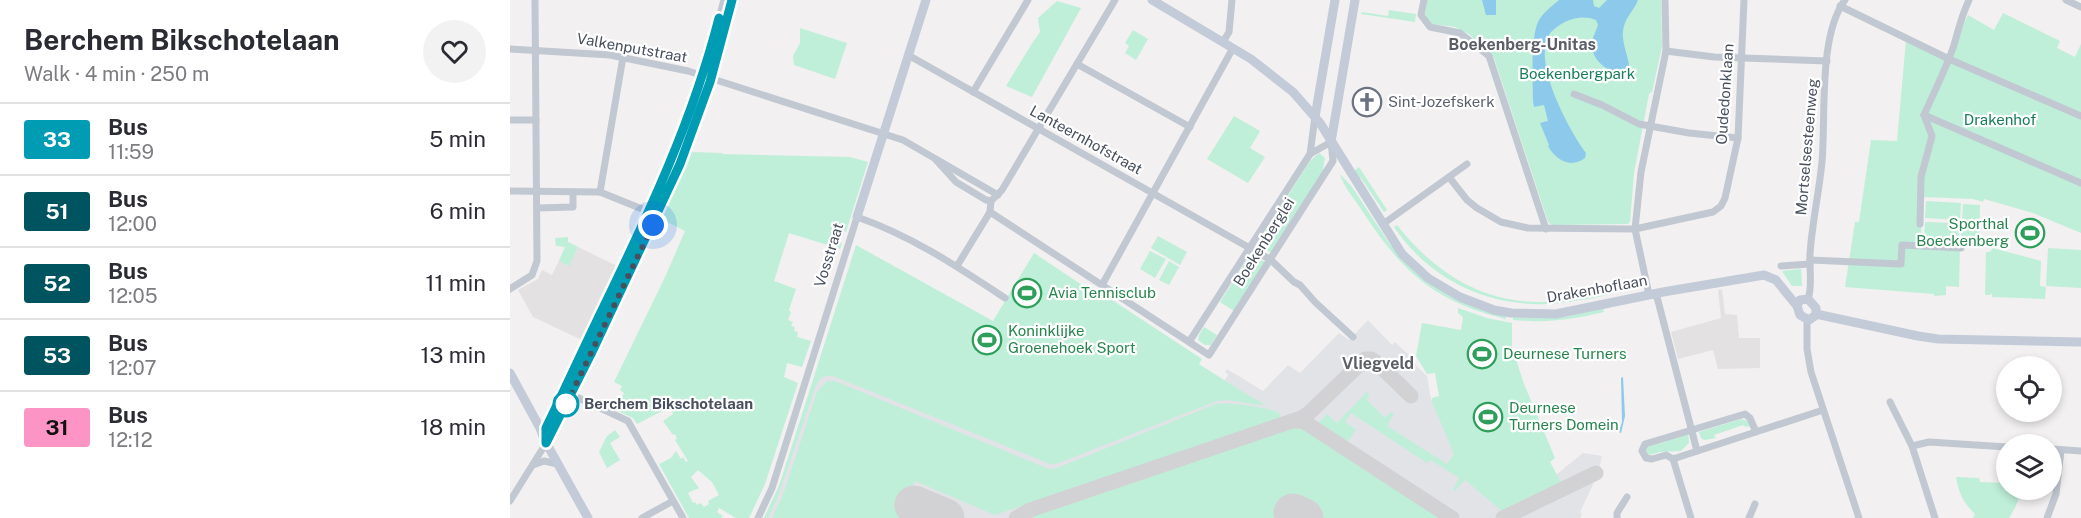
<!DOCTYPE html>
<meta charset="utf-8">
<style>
:root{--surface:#fff;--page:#f2f2f3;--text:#2b2b33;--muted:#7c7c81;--line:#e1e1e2}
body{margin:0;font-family:"Public Sans",sans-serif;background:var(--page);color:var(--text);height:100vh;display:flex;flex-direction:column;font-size:22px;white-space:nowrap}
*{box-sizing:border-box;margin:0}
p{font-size:20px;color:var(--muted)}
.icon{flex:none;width:33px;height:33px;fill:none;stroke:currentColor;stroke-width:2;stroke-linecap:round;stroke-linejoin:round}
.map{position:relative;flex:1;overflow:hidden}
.drawer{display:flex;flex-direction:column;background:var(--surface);width:510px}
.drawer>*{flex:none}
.badge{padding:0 12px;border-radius:4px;font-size:21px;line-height:39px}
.tools{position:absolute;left:1486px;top:356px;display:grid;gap:12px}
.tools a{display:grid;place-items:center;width:66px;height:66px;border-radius:50%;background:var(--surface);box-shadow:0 3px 9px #0003;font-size:30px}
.you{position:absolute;width:30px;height:30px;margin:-15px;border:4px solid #fff;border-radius:50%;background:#1a73e8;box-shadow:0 0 0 9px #1a73e833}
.map>.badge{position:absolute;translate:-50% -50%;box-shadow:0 0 0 3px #fff}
.round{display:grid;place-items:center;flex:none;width:63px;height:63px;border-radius:32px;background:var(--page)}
.summary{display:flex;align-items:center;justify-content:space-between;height:102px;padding:0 24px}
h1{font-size:28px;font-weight:700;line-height:45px}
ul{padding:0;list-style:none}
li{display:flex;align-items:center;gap:18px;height:72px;padding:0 24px;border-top:2px solid var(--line)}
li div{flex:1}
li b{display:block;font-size:22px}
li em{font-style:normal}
li .badge{min-width:66px;font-weight:700;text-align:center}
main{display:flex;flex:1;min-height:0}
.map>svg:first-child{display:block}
.education{fill:#e3e1e2}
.airport{fill:#e2e3e7}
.green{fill:#bfefd9;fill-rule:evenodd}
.water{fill:#8dc9eb}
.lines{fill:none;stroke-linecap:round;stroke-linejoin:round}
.taxiway{stroke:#d2d2d5;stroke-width:15}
.runway{stroke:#d2d2d5;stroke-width:39}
.street{stroke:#c1c8d1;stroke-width:7}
.secondary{stroke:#c3cad8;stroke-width:9}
.line-casing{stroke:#fff;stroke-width:14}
.line{stroke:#009cb4;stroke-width:9}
.walk{stroke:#48505d;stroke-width:6;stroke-dasharray:0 10.8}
.stop-dot{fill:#fff;stroke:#009cb4;stroke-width:3}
.labels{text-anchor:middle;stroke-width:4.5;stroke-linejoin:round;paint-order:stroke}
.street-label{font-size:15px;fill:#48505d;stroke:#fff}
.park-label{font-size:15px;fill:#197e5a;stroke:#fff}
.worship-label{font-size:15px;fill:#5b616d;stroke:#fff;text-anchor:start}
.leisure-label{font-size:15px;fill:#27864d;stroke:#fff;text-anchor:start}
.stop-label{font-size:15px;font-weight:bold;fill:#48505d;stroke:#fff;text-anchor:start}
.neighbourhood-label{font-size:16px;font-weight:bold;fill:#5c5f65;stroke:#fff}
</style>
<main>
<section class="drawer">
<div class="summary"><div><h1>Berchem Bikschotelaan</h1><p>Walk · 4 min · 250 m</p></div><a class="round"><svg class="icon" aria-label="heart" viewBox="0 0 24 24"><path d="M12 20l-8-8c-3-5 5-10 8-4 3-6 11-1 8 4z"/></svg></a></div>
<ul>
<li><span class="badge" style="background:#009cb4;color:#fff">33</span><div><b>Bus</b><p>11:59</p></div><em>5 min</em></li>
<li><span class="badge" style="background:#005460;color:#fff">51</span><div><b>Bus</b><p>12:00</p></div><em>6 min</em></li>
<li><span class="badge" style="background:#005460;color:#fff">52</span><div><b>Bus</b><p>12:05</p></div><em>11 min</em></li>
<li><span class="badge" style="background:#005460;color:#fff">53</span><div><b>Bus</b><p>12:07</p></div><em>13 min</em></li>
<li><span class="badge" style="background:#fc95c5;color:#111">31</span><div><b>Bus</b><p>12:12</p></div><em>18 min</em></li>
</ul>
</section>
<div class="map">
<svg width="1571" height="518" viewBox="0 0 1571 518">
<rect width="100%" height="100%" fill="#f2f0f0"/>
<g class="education">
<polygon points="58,242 107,266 72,340 23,317 8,290 28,279 32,270 42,275"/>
<polygon points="1212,289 1215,314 1227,315 1229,338 1250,338 1250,368 1208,369 1203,350 1168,359 1161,332 1211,318 1208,290"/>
</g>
<polygon class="airport" points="858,320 882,345 885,342 902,358 900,360 917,376 921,399 936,431 1047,474 1073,453 1092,456 1088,474 1070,512 1072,514 1070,518 254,518 269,486 310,369 599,443 727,390 714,381 718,375 715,372 717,369 753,391 778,365 790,373 829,333 839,340"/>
<g class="green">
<polygon points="917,0 1151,0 1152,47 1142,92 1139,94 1124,173 1120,222 1118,224 1042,225 1038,222 984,58 959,34 945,27 922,24 916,18 915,14"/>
<polygon points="547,1 571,8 522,97 496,86 521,45 530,32 528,18"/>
<polygon points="879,10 906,14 905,22 851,14 852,12 878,16"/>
<polygon points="1493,13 1550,41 1547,48 1565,57 1571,44 1571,233 1523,213 1474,199 1473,202 1463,199 1412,197 1411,244 1450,248 1449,287 1436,286 1436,295 1424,296 1424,294 1335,287 1345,222 1349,222 1361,140 1387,141 1396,40 1437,59 1458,15 1484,30"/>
<polygon points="290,28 337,43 325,79 284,65 283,56 290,43"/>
<polygon points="623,30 638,39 626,60 615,53 619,46 615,43"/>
<polygon points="724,116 750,131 740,148 755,157 738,183 697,159"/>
<path d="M181,152L212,153V154L340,157L358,162L336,232L326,229V231L328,232L327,241L332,243L330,249L279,233L264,281L286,289L279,310L281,312L278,320L283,322L281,326L285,327L284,331L288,332L287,337L301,341L292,367L277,363L274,377L288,383L255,484L239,518H226L209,508L207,512L213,516L211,518H179L149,464L161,458L166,451L171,459L173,457L176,462L178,461L165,440L167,439L165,434L163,435L153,421L163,414L160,407L127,424L123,418L106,410L114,393L110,390L112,386L104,382L156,275L175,231L151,219ZM188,470L202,482L209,495L198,501L199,504L194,507L191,503L187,505L185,502L183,503L178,493L189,488L181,477Z"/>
<polygon points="809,153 815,158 813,169 814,170 761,253 747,244 800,161"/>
<polygon points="849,167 877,210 874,212 851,178 849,179 845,170"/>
<path d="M830,174L842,187L879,243L904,271L996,316V319C925,302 892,272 853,212C846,201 833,186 830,174Z"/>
<polygon points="1416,201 1451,203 1450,220 1415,218"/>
<polygon points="1453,204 1470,205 1469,240 1451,239"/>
<polygon points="1415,222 1450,223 1449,240 1414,239"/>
<path d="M887,225C927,276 980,308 1047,301C1068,299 1091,288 1110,289C1098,296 1084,298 1070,300C998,315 926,289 884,227Z"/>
<polygon points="648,236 677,252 670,265 641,248"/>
<polygon points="58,237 58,242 68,247 59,266 49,261 55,247 46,246 45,238"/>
<path d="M346,245L483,321L524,253L587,295L590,292L692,359L689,364L728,389L757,406L717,400L707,401L546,464H540L323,376C314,375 309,378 306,386L267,499L258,518H254L269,486Z"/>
<polygon points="1483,248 1531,261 1530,286 1536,287 1535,299 1482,297 1482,293 1480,295 1475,295 1476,252 1480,252"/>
<polygon points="1538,248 1571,250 1571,288 1536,286"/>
<polygon points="640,251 656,259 645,278 630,269"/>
<polygon points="741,253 755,262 724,311 710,302"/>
<polygon points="659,261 669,267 659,285 649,280"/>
<polygon points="1291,269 1292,286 1282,286 1272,271"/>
<polygon points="948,308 977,318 1002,323 1002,347 1014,384 1045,458 1040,462 1052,484 993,512 955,480 945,491 943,490 949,478 921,460 917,463 841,413 835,422 846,429 837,443 807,424 817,414 827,423 857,392 860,395 856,399 875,418 881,412 884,413 877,426 937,464 944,454 922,402 922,398 929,396 925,373 917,374 906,356 912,323 951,330 953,317 948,313"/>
<path d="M1093,308L1094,312C1060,320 1037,323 1003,320V317L1032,318L1056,317Z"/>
<polygon points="694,327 707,335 701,345 695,345 688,340 689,335"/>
<path d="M317,381H325L539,469L547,468L706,404C722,402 753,407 768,412L771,417L767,420L485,515L405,481L389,518H262L273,495L307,392Z"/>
<polygon points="1231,419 1238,421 1241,426 1236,427 1233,425 1204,435 1206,438 1194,440 1191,438 1189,432"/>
<polygon points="780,428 788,428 798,432 934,518 519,518 523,515"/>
<polygon points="105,430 110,437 100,443 110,460 97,468 89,452 97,436"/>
<polygon points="1178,434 1179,443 1171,451 1150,452 1139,455 1135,452 1137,447"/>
<path d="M1446,477L1469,478L1470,482L1493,483L1494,480H1497V489H1519L1511,492L1505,508L1499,518H1463L1465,514C1453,502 1449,494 1446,477Z"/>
</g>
<g class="water">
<polygon points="972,0 986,0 986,15 976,15"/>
<path d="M1049,0H1083L1084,6L1089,8L1097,0H1128C1125,9 1116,17 1114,26C1109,43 1122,59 1119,75L1117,77C1101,72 1082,64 1082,44C1082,38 1086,31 1088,25L1086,20C1076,16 1065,17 1055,22C1049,25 1040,31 1038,37C1024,65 1059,130 1076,153L1075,158C1060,169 1046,160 1038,146L1039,145L1030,123L1038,121L1034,105L1024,107L1023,101C1023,81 1020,36 1029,20C1034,12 1042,6 1049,0Z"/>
<polygon points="1113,377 1115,416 1111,433 1109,432 1112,422 1111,378"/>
</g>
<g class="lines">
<g class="taxiway">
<polyline points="783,421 791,421 796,423 942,518"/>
<polyline points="506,518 520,510 791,418 799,413 855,359 861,359 866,362 901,396"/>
<polyline points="993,518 1086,473"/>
</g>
<g class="runway">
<polyline points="404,505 435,518"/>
<polyline points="783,513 794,518"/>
</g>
<g class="street">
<polyline points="914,0 911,15 920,27 950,33 979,56 1036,229"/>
<path d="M1459,0C1451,17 1449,28 1444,45C1436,69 1424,92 1414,115L1571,183"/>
<polyline points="1556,0 1571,7"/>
<polyline points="1330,6 1439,59 1571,116"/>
<polyline points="713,42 719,32 722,0"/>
<polyline points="0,49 100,55 178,71 393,140 488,195"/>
<polyline points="1156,51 1204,57 1317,61"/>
<polyline points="398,55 761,260 784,282 790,285 805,302 843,337"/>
<polyline points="567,64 680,127"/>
<polyline points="463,92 518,0"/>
<polyline points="1064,94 1092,105 1129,124 1179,133 1228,138"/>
<polyline points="0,120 26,120"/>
<polyline points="426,160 446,182 476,200 481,201"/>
<polyline points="939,177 957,200 967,208 991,222 1018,228 1125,229 1203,212 1211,206 1215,198 1228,138 1234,0"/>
<polyline points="0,191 90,192 142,213"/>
<polyline points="90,192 113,57"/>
<polyline points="27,208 63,207 63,192"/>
<polyline points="480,212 699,355 823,161 821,142 800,154"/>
<polyline points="873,224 957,164"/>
<polyline points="1410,224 1411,177 1422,136 1414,115"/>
<polyline points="1300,260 1391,264 1392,245 1451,248"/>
<polyline points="447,266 480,212 481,201 492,190 605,0"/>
<polyline points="1271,266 1300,264"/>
<polyline points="592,285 723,48"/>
<polyline points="0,289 22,275 27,261 25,0"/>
<polyline points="1138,290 1125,229 1131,172 1156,51 1155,0"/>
<polyline points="1142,294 1147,297 1187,451"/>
<path d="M1298,299C1303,285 1299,269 1300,254C1302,223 1309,193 1312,162C1316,117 1308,36 1335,0"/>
<polyline points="1297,320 1297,349 1301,372 1349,518"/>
<polyline points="679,342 800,154 805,117"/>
<polyline points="58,393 118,421 173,518"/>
<polyline points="1380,402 1402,446 1425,518"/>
<path d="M1246,432L1240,418L1235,414L1135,444L1132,451L1136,458L1142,459L1156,455L1163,459C1213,443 1263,426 1313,410"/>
<polyline points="36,440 38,425 137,216 168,144 193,75 214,0"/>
<polyline points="1402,446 1419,442 1497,447"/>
<polyline points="1542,449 1571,451"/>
<polyline points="1163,459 1181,518"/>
<polyline points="23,465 34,461 48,464"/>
<path d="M0,501L43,432L163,180C188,122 205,62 222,0"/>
<polyline points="132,518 163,501"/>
<path d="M248,518L262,488L347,217C400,235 448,267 495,298"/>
<polyline points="1107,518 1107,513 1117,497"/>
<polyline points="1239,518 1245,504"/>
<polyline points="1537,518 1546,494 1551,450"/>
</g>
<g class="secondary">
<polyline points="642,0 741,59 783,92 810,123 892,254 918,278 950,297 984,310 1001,313 1046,314 1153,292 1254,275 1266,280 1287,306 1290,315 1299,320 1306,315 1306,308 1298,299 1290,300 1287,306"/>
<polyline points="805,117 825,0"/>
<polyline points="821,142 845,0"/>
<polyline points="347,217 416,0"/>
<polyline points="1306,314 1408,336 1428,339 1571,342"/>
<polyline points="0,373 30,428 34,439 78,518"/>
</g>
</g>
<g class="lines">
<g class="line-casing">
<path id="line" d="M209,18C183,119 140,211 95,304C75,345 56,387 36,428V443L81,354L170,164L200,82L222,0"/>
</g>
<use href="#line" class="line"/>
<polyline class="walk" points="56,404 52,413 143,225"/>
</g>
<defs>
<g id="church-ring" transform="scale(1.5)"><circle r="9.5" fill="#fff" stroke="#6b7280" stroke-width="1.5"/><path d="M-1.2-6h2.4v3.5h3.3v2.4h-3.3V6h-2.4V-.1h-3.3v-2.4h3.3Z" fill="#6b7280"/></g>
<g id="stadium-ring" transform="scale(1.5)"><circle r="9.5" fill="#fff" stroke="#2e9e5b" stroke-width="1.5"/><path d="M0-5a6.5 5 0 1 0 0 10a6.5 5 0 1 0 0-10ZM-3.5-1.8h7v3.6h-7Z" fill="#2e9e5b"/></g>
</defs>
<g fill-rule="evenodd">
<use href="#church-ring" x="857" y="102"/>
<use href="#stadium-ring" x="1520" y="233"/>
<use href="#stadium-ring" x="517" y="293"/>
<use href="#stadium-ring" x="477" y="340"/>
<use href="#stadium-ring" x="972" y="354"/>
<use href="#stadium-ring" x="978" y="417"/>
</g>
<circle class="stop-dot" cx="56" cy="404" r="12"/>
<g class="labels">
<g class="street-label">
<text transform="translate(122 48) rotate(10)" y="5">Valkenputstraat</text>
<text transform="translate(1215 94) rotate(-86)" y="5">Oudedonklaan</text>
<text transform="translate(576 140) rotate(29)" y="5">Lanteernhofstraat</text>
<text transform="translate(1297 147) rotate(-85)" y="5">Mortselsesteenweg</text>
<text transform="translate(754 242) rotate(-58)" y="5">Boekenberglei</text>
<text transform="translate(319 255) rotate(-73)" y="5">Vosstraat</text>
<text transform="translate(1087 289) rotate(-10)" y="5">Drakenhoflaan</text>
</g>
<g class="park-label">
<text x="1067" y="79">Boekenbergpark</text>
<text x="1490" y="125">Drakenhof</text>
</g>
<g class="worship-label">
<text x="878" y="107">Sint-Jozefskerk</text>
</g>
<g class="leisure-label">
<text x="1499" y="229" text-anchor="end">Sporthal<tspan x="1499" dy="17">Boeckenberg</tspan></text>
<text x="538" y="298">Avia Tennisclub</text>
<text x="498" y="336">Koninklijke<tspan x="498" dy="17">Groenehoek Sport</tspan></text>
<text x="993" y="359">Deurnese Turners</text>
<text x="999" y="413">Deurnese<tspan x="999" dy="17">Turners Domein</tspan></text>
</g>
<g class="stop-label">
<text x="74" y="409">Berchem Bikschotelaan</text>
</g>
<g class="neighbourhood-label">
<text x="1012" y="50">Boekenberg-Unitas</text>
<text x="868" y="369">Vliegveld</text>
</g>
</g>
</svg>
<div class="tools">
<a><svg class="icon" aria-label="locate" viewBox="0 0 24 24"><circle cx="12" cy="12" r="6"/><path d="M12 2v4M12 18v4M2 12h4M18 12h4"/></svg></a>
<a><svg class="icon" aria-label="layers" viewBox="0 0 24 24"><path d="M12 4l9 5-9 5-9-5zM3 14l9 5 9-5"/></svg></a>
</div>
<div class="you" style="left:143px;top:225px"></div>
</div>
</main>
